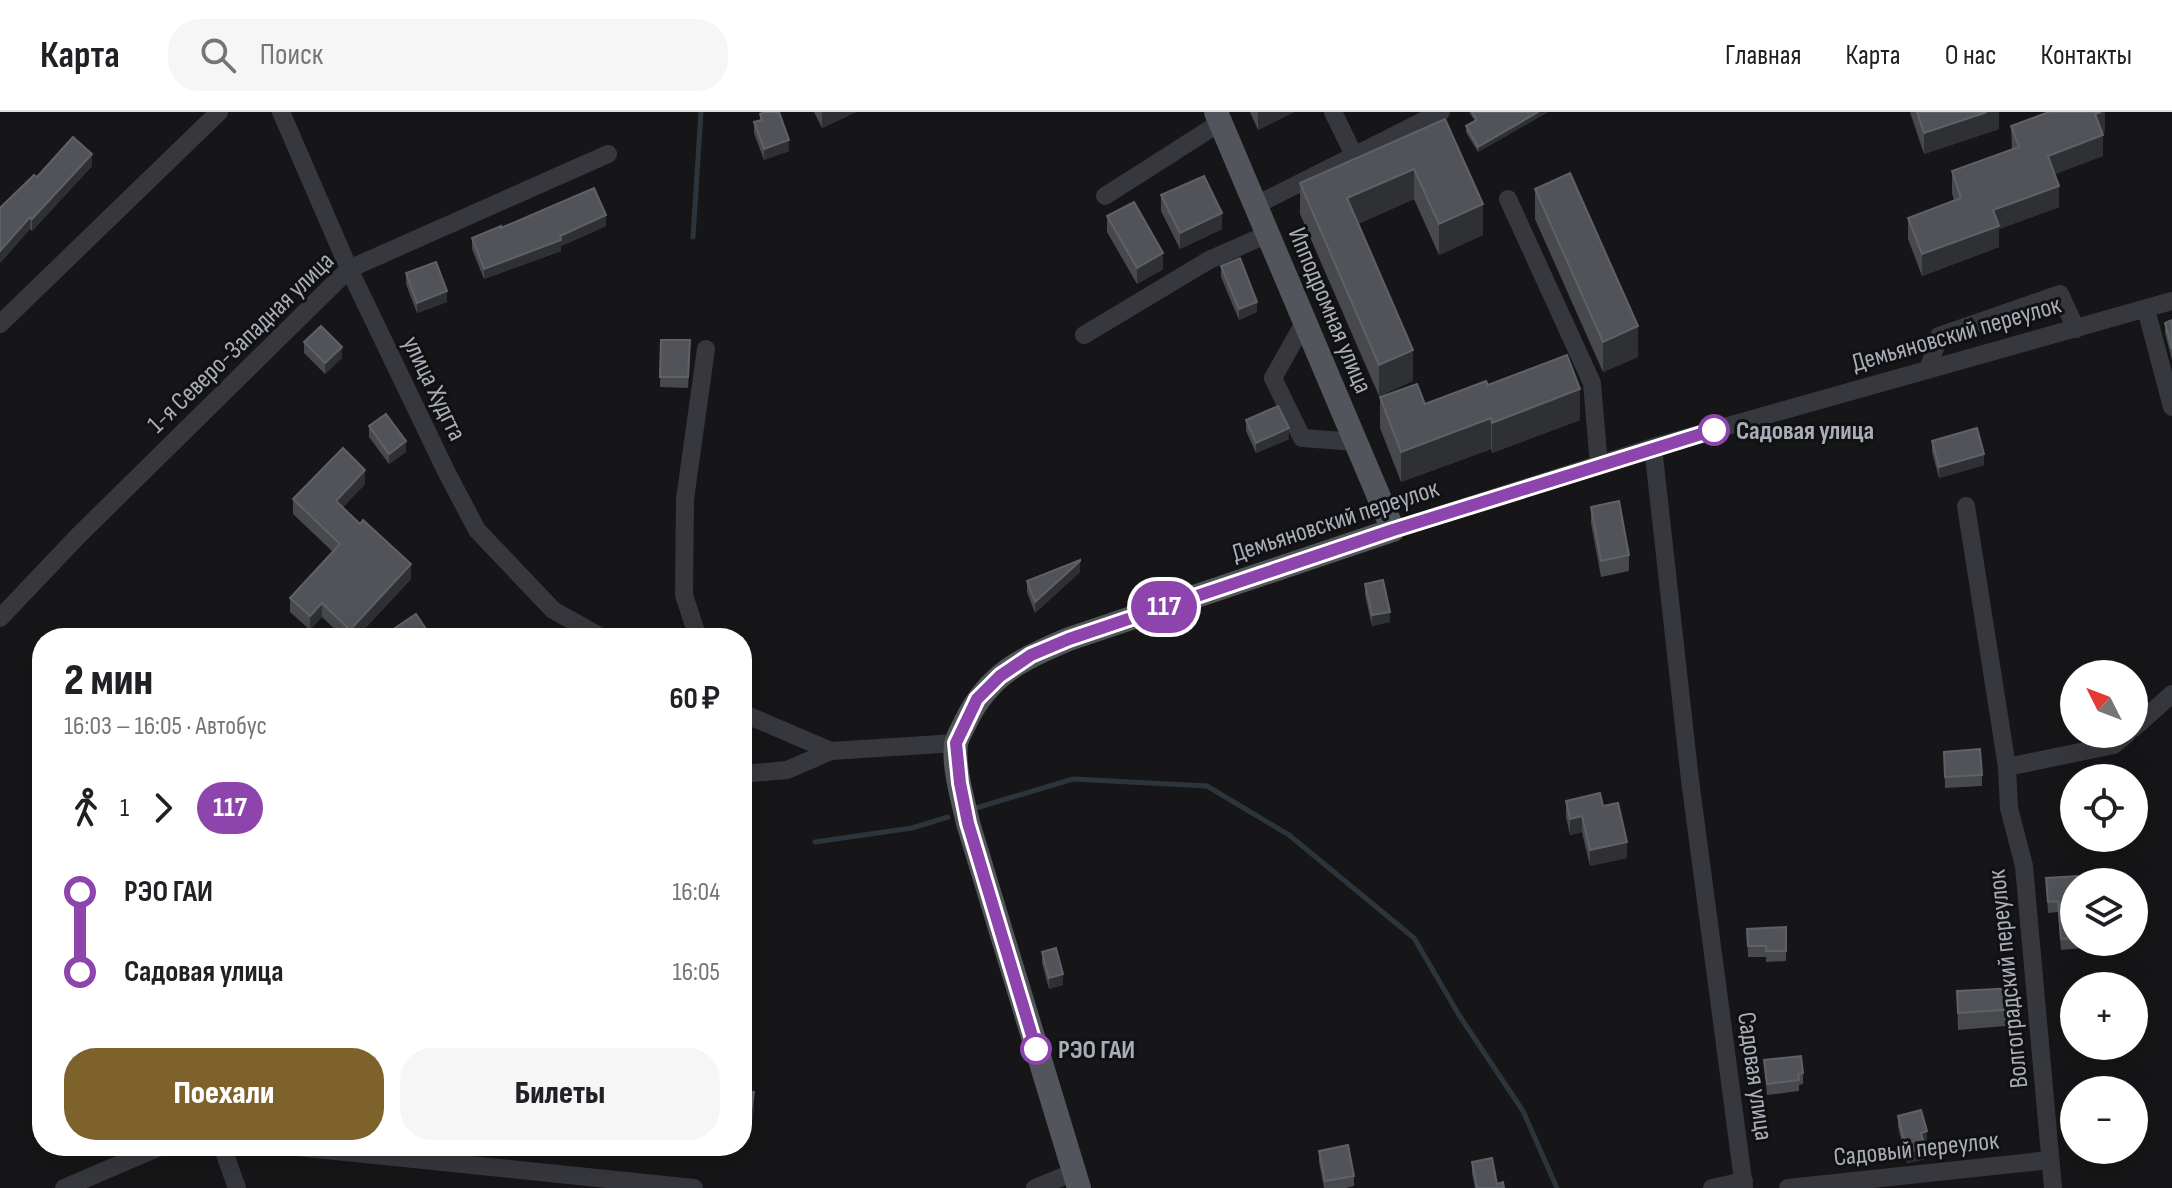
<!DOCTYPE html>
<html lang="ru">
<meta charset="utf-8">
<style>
:root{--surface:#fff;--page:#f6f6f6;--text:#202124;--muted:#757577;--line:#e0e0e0;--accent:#7e622b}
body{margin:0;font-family:"Sofia Sans Condensed",sans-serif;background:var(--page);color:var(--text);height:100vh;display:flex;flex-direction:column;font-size:30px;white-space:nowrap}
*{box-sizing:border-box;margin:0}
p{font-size:26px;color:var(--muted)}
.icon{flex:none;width:44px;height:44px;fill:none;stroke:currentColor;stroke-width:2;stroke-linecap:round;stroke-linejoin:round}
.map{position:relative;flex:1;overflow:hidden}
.side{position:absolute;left:32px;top:516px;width:720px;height:528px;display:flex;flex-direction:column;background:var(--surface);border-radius:32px;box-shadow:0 8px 32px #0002}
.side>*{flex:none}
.badge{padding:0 16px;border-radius:26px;font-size:28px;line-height:52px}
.needle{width:52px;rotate:312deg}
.fabs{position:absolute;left:2060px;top:548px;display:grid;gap:16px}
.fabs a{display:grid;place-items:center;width:88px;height:88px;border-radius:50%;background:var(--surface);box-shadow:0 8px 32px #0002;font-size:40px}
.map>.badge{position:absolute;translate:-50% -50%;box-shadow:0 0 0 4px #fff}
.legs{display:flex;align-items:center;gap:12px;height:88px;padding:0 32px;font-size:26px}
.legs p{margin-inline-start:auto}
.head{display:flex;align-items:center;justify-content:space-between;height:136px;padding:0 32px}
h1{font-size:44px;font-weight:800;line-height:60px}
.button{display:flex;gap:16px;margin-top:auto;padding:16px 32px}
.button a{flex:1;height:92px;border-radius:32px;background:var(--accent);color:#fff;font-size:32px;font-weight:800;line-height:92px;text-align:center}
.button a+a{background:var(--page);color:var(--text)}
ul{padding:0 32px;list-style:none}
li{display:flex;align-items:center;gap:28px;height:80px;font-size:30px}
li i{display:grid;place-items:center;width:12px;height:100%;margin:0 10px;background:currentColor}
li i::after{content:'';width:20px;height:20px;margin:-10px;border:6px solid;border-radius:50%;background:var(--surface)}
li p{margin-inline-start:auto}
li:first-child i{background:linear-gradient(#0000 50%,currentColor 0)}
li:last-child i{background:linear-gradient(currentColor 50%,#0000 0)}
header{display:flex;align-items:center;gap:48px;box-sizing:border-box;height:112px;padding:0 40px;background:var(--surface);border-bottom:2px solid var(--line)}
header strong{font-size:38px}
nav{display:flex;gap:44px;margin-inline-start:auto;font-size:28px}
.search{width:560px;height:72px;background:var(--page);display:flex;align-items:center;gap:20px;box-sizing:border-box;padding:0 28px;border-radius:32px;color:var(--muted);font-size:30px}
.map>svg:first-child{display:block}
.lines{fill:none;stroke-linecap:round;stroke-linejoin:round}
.stream{stroke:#2c353c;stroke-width:5}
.minor{stroke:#37383d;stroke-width:18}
.major{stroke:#53555c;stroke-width:24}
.wall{fill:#47494d}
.shaded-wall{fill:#2f3033}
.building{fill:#525359;stroke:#5f6168;stroke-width:2}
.line-1-casing{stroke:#fff;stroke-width:18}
.line-1{stroke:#8e44ad;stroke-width:12}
.stop-1-dot{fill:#fff;stroke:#8e44ad;stroke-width:4}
.labels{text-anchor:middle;stroke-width:6;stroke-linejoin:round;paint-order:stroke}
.street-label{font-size:26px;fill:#a8adb8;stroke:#111113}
.stop-label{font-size:26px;font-weight:bold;fill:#a8adb8;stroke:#111113;text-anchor:start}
</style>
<header>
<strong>Карта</strong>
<div class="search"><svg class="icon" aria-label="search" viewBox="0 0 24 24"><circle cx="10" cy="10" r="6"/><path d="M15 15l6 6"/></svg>Поиск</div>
<nav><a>Главная</a><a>Карта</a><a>О нас</a><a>Контакты</a></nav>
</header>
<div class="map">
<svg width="2172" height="1076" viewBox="0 0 2172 1076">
<rect width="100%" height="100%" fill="#161618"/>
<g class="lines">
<g class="stream">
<polyline points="693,125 701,0"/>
<polyline points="976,696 1073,667 1207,674 1289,723 1414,826 1459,903 1523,999 1557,1076"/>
<polyline points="815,730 912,716 948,705"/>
</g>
<g class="minor">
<polyline points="281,0 349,157 447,361 477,418 553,498 603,526"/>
<polyline points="1333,0 1355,45"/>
<polyline points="1105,84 1221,10"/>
<polyline points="1508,87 1592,271 1599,353"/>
<polyline points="1256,93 1441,0"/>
<polyline points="2146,197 2172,295"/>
<polyline points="1305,209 1273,266 1302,326 1356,330"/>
<polyline points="0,212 219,0"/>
<polyline points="1084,223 1209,148 1268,122"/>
<polyline points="1928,258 1939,224 2060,182 2076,217"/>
<polyline points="1653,335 1690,668 1744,1076"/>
<polyline points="1966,394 2007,655 2009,696 2024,754 2053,1076"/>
<polyline points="1393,418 1653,335 2172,189"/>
<polyline points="0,506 78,424 349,157 608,42"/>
<polyline points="698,526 684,483 685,387 706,237"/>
<polyline points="742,601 831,639 956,631"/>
<polyline points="2134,616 2172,582"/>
<polyline points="2007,655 2114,633 2127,622"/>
<polyline points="742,662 787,658 831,639"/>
<polyline points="222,1034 237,1076"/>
<polyline points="287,1034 694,1076"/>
<polyline points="64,1076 162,1034"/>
<polyline points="1035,1076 1074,1060"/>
<polyline points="1712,1076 1744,1069"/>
<polyline points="1788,1076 2050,1048"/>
</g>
<path class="major" d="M1079,1076L968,711C963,688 953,655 956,632C957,625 963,616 966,609C989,562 1023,546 1069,527L1393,418L1216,0"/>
</g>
<g class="wall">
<polygon points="814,0 856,0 822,16"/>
<polygon points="1250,0 1294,0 1258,18"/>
<polygon points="1469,0 1548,0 1478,40 1466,20 1466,14 1475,9"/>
<polygon points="1910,0 1999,0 1999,17 1924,42"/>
<polygon points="2105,0 2105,20 2102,21 2103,44 2054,62 2059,95 1999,117 1999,135 1922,164 1908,127 1908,106 1954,89 1952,81 1952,59 2012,37 2011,14"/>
<polygon points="760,2 789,39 764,48 754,21 754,10 760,8"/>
<polygon points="1445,7 1483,123 1439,143 1414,87 1358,112 1413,269 1379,284 1300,102 1300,71"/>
<polygon points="92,54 32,119 30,117 0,151 37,65"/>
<polygon points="1535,77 1638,245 1603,260 1535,107"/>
<polygon points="1161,83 1222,117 1180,137 1161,99"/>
<polygon points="1107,104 1163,157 1137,172 1107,120"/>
<polygon points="606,114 561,134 561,139 484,167 472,137 472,126 501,116"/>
<polygon points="1221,154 1257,200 1239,208 1221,165"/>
<polygon points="406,161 447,190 417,201 406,172"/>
<polygon points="2172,208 2172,248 2165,221 2165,211"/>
<polygon points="661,228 690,239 688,276 660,275"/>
<polygon points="304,230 342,246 325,262 304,241"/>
<polygon points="1488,273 1580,308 1492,341 1491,337 1401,370 1380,316 1380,285 1425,292"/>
<polygon points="1246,308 1289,327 1256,341 1246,319"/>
<polygon points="369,314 406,340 389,352 369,325"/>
<polygon points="1932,329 1984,353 1939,366 1932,340"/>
<polygon points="365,372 343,395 411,467 356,526 344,526 322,505 310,518 290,500 290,486 333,440 293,402 293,387"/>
<polygon points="1591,395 1629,443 1629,459 1601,465 1591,411"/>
<polygon points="1080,460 1035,501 1027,480 1027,469"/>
<polygon points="1365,472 1390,510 1372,514 1365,483"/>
<polygon points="1944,640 1982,663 1982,674 1945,676"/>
<polygon points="1566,689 1603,694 1627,746 1590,754 1582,720 1570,723 1566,705"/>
<polygon points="2046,766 2074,770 2074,830 2106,830 2106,834 2061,838 2058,800 2048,801"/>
<polygon points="1786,815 1786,849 1766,850 1766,845 1748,845 1747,817"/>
<polygon points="1042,840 1063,873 1049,877 1042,851"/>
<polygon points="1957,879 2017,897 2017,913 1958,918"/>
<polygon points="1764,948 1803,961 1803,972 1799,973 1799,979 1767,983"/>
<polygon points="742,978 754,996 749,1028 742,1027"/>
<polygon points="2074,996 2074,1032 2070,1033 2067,997"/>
<polygon points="1898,1004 1927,1030 1923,1031 1925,1047 1907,1051 1898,1015"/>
<polygon points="1319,1039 1354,1064 1354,1074 1346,1076 1324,1076 1319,1050"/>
<polygon points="1472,1050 1497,1072 1504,1076 1475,1076 1472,1061"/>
</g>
<g class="shaded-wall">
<polygon points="822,0 856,0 822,16"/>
<polygon points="1258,0 1294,0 1258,18"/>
<polygon points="1538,0 1548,0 1478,40 1478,35"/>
<polygon points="1987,0 1999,0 1999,17 1924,42 1924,21"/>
<polygon points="2101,0 2105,0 2105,20 2095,24 2095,2"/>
<polygon points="2103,23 2103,44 2048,65 2048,44"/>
<polygon points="789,28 789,39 764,48 764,37"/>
<polygon points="92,42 92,54 32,119 32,107"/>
<polygon points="1414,57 1414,87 1347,117 1347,86"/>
<polygon points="2059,74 2059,95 1999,117 1999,135 1922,164 1922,142 1993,98"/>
<polygon points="1483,92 1483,123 1439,143 1439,112"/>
<polygon points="1222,101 1222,117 1180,137 1180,121"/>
<polygon points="606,103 606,114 561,134 561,139 484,167 484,157 560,124"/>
<polygon points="30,105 30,117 0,151 0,139"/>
<polygon points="1163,141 1163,157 1137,172 1137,156"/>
<polygon points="447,179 447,190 417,201 417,191"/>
<polygon points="1257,190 1257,200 1239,208 1239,197"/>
<polygon points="1638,214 1638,245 1603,260 1603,230"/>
<polygon points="342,235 342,246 325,262 325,251"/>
<polygon points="1413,238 1413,269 1379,284 1379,253"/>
<polygon points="1580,277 1580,308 1492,341 1492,311"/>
<polygon points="1491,306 1491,337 1401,370 1401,340"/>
<polygon points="1289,316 1289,327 1256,341 1256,331"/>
<polygon points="406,329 406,340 389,352 389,342"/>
<polygon points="1984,342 1984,353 1939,366 1939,355"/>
<polygon points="365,358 365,372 336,403 336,389"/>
<polygon points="1080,449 1080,460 1035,501 1035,490"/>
<polygon points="411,452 411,467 356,526 350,526 350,518"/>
<polygon points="322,491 322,505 310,518 310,504"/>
<polygon points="1390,500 1390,510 1372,514 1372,503"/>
<polygon points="1582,704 1582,720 1570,723 1570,707"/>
<polygon points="1627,730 1627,746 1590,754 1590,738"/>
<polygon points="1063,862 1063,873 1049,877 1049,866"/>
<polygon points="754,980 754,996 749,1028 749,1012"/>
<polygon points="1927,1019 1927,1030 1921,1032 1921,1021"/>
<polygon points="1925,1036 1925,1047 1907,1051 1907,1040"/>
</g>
<g class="building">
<polygon points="764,0 779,0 789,28 764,37 754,10 762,8 760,2"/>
<polygon points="1472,0 1538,0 1478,35 1466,14 1477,8"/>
<polygon points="1917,0 1987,0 1924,21"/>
<polygon points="2049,0 2101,0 2095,2 2103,23 2048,44 2059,74 1993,98 1999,114 1922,142 1908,106 1961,86 1952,59 2019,35 2011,14"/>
<polygon points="1445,7 1483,92 1439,112 1414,57 1347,86 1413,238 1379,253 1300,71"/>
<polygon points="73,25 92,42 32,107 30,105 0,139 0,96 34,63 37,65"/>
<polygon points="1570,61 1638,214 1603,230 1535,77"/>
<polygon points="1204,64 1222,101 1180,121 1161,83"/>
<polygon points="594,76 606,103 560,124 561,128 484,157 472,126 501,114 501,116"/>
<polygon points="1134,90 1163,141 1137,156 1107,104"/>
<polygon points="1240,146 1257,190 1239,197 1221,154"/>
<polygon points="436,150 447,179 417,191 406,161"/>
<polygon points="2172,208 2172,237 2165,211"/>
<polygon points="321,214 342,235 325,251 304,230"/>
<polygon points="661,228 690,228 688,265 660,265"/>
<polygon points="1567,243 1580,277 1492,311 1491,306 1401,340 1380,285 1417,272 1425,292 1486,269 1488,273"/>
<polygon points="1278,294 1289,316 1256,331 1246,308"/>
<polygon points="386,302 406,329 389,342 369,314"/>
<polygon points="1977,316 1984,342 1939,355 1932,329"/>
<polygon points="343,336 365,358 336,389 360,412 363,408 411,452 350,518 322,491 310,504 290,486 340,432 293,387"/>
<polygon points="1619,389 1629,443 1601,449 1591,395"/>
<polygon points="1080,448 1080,449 1035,490 1027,469"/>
<polygon points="1383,468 1390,500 1372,503 1365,472"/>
<polygon points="416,502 432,526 380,526"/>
<polygon points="1980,637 1982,663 1945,665 1944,640"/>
<polygon points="1600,681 1603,694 1618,691 1627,730 1590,738 1582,704 1570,707 1566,689"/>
<polygon points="2079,764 2080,770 2074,770 2074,826 2061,827 2058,789 2048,790 2046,766"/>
<polygon points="1786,815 1786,839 1766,839 1766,834 1748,834 1747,817"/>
<polygon points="1056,836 1063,862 1049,866 1042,840"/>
<polygon points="2016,876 2017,897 1958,901 1957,879"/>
<polygon points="1801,944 1803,961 1798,962 1799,968 1767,972 1764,948"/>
<polygon points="742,978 754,980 749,1012 742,1011"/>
<polygon points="2074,996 2074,1021 2070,1022 2067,997"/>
<polygon points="1921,998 1927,1019 1921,1021 1925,1036 1907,1040 1898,1004"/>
<polygon points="1348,1033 1354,1064 1325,1069 1319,1039"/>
<polygon points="1492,1046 1497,1072 1503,1070 1504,1076 1477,1076 1472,1050"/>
</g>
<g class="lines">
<g class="line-1-casing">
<polyline id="line-1" points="1036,937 968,711 960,671 956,631 977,587 1000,564 1031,543 1069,527 1393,418 1714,318"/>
</g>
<use href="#line-1" class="line-1"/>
</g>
<g class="stop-1-dot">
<circle cx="1714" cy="318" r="14"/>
<circle cx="1036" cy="937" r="14"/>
</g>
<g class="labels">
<g class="street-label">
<text transform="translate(1331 198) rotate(67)" y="9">Ипподромная улица</text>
<text transform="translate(1956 221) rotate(-16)" y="9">Демьяновский переулок</text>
<text transform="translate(240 230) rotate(-44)" y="9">1-я Северо-Западная улица</text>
<text transform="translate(435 276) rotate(64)" y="9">улица Худгта</text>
<text transform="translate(1335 408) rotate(-18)" y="9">Демьяновский переулок</text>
<text transform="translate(2007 867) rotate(-96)" y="9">Волгоградский переулок</text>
<text transform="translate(1756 964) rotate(82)" y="9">Садовая улица</text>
<text transform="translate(1916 1036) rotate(-6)" y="9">Садовый переулок</text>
</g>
<g class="stop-label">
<text x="1736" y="327">Садовая улица</text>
<text x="1058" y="946">РЭО ГАИ</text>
</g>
</g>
</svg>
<div class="fabs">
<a><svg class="needle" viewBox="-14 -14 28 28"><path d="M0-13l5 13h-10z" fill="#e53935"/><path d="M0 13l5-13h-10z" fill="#757577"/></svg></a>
<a><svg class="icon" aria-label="locate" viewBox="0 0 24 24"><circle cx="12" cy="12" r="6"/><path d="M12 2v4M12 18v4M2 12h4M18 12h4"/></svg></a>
<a><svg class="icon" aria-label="layers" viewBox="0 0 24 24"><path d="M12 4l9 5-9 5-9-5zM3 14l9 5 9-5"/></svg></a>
<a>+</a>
<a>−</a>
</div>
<b class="badge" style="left:1164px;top:495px;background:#8e44ad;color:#fff">117</b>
<section class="side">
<div class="head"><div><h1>2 мин</h1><p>16:03 – 16:05 · Автобус</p></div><b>60 ₽</b></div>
<div class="legs"><svg class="icon" aria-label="walk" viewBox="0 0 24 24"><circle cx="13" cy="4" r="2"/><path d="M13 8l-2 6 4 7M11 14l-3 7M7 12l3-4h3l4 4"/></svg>1<svg class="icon" aria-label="forward" viewBox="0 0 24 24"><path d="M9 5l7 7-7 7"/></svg><b class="badge" style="background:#8e44ad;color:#fff">117</b></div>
<ul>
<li><i style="color:#8e44ad"></i><b>РЭО ГАИ</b><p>16:04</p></li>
<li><i style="color:#8e44ad"></i><b>Садовая улица</b><p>16:05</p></li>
</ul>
<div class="button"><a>Поехали</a><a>Билеты</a></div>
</section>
</div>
